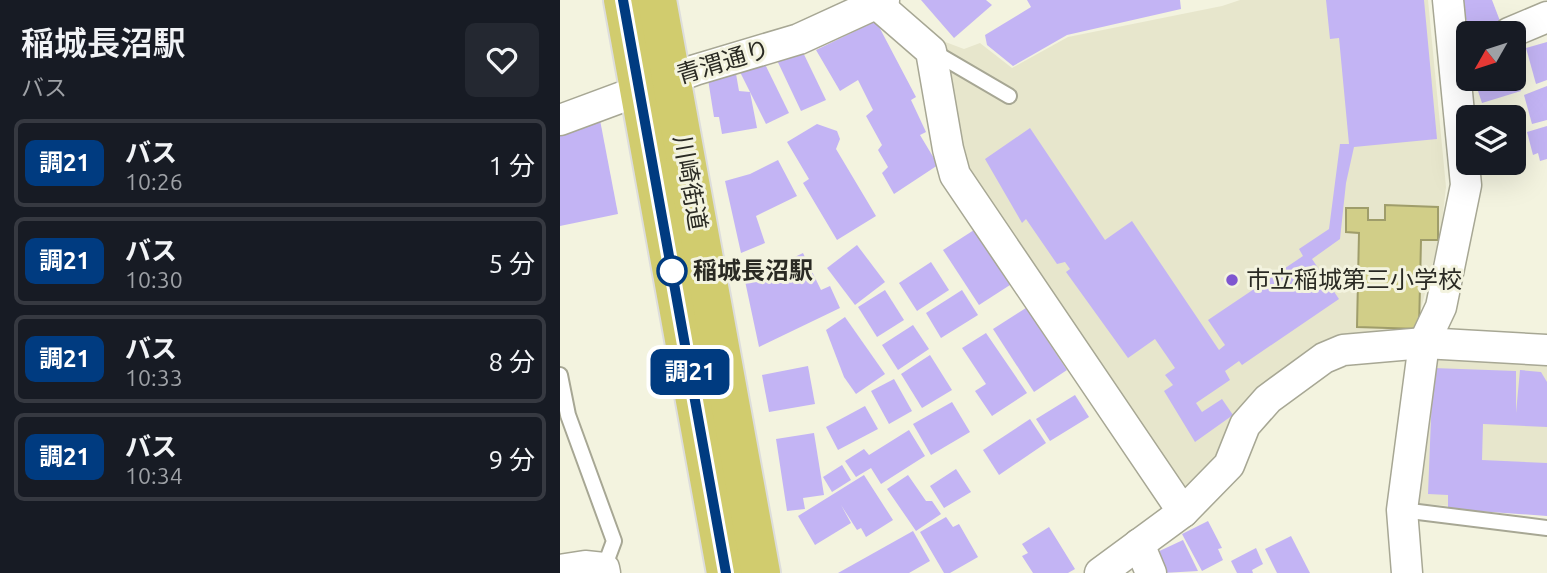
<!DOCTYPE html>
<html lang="ja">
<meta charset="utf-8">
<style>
:root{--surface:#171b24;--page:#242831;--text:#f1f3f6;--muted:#9ea1a6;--line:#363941}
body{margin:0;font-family:Ubuntu,"Noto Sans JP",sans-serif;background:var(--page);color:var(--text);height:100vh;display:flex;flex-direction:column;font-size:26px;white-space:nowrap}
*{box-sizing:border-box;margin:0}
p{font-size:23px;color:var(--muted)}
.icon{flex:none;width:38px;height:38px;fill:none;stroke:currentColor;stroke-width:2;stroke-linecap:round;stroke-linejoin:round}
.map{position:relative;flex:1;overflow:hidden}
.details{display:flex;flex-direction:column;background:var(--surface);width:560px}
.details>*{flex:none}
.badge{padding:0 14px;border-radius:10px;font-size:24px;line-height:46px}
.needle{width:46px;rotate:231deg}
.tools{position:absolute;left:896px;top:21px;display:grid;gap:14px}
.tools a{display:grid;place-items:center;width:70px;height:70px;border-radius:10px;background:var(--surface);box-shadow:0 7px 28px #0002;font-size:35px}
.map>.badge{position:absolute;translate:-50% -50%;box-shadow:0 0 0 4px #fff}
.round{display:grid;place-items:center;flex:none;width:74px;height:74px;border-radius:10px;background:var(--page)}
.head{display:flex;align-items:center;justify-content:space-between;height:119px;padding:0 21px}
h1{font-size:33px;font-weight:600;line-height:52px}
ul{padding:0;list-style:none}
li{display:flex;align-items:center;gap:21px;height:88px;margin:0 14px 10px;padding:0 7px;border:4px solid var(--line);border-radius:10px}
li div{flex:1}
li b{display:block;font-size:26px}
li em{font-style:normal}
li .badge{min-width:77px;font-weight:700;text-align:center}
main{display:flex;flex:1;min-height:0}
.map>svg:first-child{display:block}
.built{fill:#e7e6cc}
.water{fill:#d1ce88;stroke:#9f9d6a;stroke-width:2}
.building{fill:#c3b4f4}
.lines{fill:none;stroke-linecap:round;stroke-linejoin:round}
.service-casing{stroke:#a7a794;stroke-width:18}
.minor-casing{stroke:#a7a794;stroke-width:33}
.primary-casing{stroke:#dddddc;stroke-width:42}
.service{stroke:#fff;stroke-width:14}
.minor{stroke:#fff;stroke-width:30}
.primary{stroke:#d1cc6e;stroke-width:38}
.line-casing{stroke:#fff;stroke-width:16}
.line{stroke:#003b80;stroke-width:10}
.stop-dot{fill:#fff;stroke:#003b80;stroke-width:3.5}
.poi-dot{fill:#7e56d0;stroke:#f3f3df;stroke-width:2.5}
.labels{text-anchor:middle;stroke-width:6;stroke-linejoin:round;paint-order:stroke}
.street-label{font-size:24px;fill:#2a2a23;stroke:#f3f3df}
.stop-label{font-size:24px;font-weight:bold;fill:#2a2a23;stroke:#f3f3df;text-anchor:start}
.poi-label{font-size:24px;fill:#2a2a23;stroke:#f3f3df;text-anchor:start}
</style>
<main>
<section class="details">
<div class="head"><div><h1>稲城長沼駅</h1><p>バス</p></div><a class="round"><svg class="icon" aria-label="heart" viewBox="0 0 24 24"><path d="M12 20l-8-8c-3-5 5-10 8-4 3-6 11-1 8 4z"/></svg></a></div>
<ul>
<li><span class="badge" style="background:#003b80;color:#fff">調21</span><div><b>バス</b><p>10:26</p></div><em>1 分</em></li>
<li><span class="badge" style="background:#003b80;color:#fff">調21</span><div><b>バス</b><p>10:30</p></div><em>5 分</em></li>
<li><span class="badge" style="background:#003b80;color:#fff">調21</span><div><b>バス</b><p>10:33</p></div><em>8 分</em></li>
<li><span class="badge" style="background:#003b80;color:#fff">調21</span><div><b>バス</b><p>10:34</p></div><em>9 分</em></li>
</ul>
</section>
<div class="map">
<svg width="987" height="573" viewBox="0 0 987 573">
<rect width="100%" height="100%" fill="#f3f3df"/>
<g class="built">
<polygon points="680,0 868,0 886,187 881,231 856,328 792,334 740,357 690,403 623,504 408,177 380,40 404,49 420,43 452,68 508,37 662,6"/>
<polygon points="876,358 987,359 987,514 853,503"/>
</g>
<polygon class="water" points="825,205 878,207 878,240 861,240 859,329 797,327 799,233 786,232 786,208 808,208 808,220 825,220"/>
<g class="building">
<polygon points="361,0 426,0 432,5 394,38"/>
<polygon points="467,0 620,0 621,9 507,35 453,66 427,45 425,35 471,7"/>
<polygon points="766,0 864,0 877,139 794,147 786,183 780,239 752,259 779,299 682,365 679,361 665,371 670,380 636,403 642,412 662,399 673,415 635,442 604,391 613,385 605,375 615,368 595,339 568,358 506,272 510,269 505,262 497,264 466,219 462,223 425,159 470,128 545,240 572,221 659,350 665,345 648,320 743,256 739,249 769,229 780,144 789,144 779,38 770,39"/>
<polygon points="900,0 932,0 940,21 918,29 916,22 908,25"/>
<polygon points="316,21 356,97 351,100 366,132 360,135 378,165 334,194 322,173 328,167 318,150 322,145 306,116 313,110 298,80 280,91 256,50"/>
<polygon points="238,42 266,100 241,111 214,54"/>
<polygon points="987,42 987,80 976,84 966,48"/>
<polygon points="202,58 229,113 206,124 179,70"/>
<polygon points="175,68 179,91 190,92 197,128 162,134 159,117 154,117 147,73"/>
<polygon points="954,70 961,91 922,103 916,85 920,84 919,79 954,79"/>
<polygon points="987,86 987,120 972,124 964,95"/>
<polygon points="954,111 960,136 954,137 954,117 933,116"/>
<polygon points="40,120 58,214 0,226 0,132"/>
<polygon points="257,124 277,131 280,139 276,149 316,216 277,240 243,183 249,179 227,142"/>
<polygon points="987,126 987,159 980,161 978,153 973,155 967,132"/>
<polygon points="956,139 963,166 936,170 935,165 930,167 928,163 954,163"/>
<polygon points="218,160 237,196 196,216 205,243 181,253 165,181 190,174"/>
<polygon points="414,230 450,285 419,305 383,250"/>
<polygon points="297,245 325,282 295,305 267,268"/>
<polygon points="243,253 261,290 270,286 280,308 199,347 185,281"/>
<polygon points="371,262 389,290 357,311 339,283"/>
<polygon points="325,290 344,320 317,337 298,307"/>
<polygon points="402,290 418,315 381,338 366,313"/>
<polygon points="466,308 507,370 474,392 433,329"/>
<polygon points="285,317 325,374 296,394 284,377 266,330"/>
<polygon points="353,325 369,349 338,370 322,345"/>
<polygon points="426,333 467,393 432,416 415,391 426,384 402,348"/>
<polygon points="370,355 392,390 362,408 341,374"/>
<polygon points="248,366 255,404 209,412 202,375"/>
<polygon points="873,368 956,371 956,413 960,370 981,372 987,382 987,427 923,424 922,460 987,463 987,516 888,509 888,495 868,494"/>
<polygon points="334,379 352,411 329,424 311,391"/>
<polygon points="515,395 529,417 490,441 476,419"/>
<polygon points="392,402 410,432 371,455 353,424"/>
<polygon points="305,406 318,429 278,450 266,427"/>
<polygon points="470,419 486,443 439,475 423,450"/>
<polygon points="349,430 365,456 321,484 311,468 296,477 285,461 304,449 309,455"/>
<polygon points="254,433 264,495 243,498 245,509 227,511 216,439"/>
<polygon points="282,465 291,480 272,492 263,477"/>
<polygon points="396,469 411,492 384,508 370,486"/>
<polygon points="304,475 333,520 306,537 301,528 297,530 281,505 291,523 255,545 238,516"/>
<polygon points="348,475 366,501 372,501 381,514 356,531 327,489"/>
<polygon points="386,517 393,527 399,524 418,557 390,573 384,573 360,532"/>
<polygon points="648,521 662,548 658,549 663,560 642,571 622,534"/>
<polygon points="489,527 515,569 508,573 473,573 462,556 468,553 462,544"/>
<polygon points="353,531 370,561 349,573 278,573"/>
<polygon points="731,536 750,573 717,573 705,549"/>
<polygon points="623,540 638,571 603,573 593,554"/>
<polygon points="696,548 703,564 692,570 693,573 677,573 671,561"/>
</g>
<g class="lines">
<g class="service-casing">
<g id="service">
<polyline points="372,51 449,96"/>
<polyline points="0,375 8,415 54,541 44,568"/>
<polyline points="842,510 987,528"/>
</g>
</g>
<g class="minor-casing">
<g id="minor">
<polyline points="318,5 371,51 388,149 395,175 623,512"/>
<polyline points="949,33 987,17"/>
<polyline points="0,120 135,70 239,39 324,0"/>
<polyline points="579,544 591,573"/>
<polyline points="0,570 25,566 44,568 45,573"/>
<polyline points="540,573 623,512 669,465 685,425 708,399 764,358 783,350 864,343 987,350"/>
<polyline points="847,573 842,510 864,343 881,307 906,185 888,0"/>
</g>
</g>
<g class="primary-casing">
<g id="primary">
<polyline points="63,0 166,573"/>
<polyline points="97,0 201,573"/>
</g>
</g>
<use href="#service" class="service"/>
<use href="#minor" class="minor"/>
<use href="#primary" class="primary"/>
</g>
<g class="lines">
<g class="line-casing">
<polyline id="line" points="63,0 166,573"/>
</g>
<use href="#line" class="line"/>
</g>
<circle class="stop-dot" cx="112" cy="271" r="14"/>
<circle class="poi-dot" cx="672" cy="280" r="7"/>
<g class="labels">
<g class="street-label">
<text transform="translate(163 62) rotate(-17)" y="8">青渭通り</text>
<text transform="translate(130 183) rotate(80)" y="8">川崎街道</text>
</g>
<g class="stop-label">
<text x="133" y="279">稲城長沼駅</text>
</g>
<g class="poi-label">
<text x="686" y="288">市立稲城第三小学校</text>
</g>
</g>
</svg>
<div class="tools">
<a><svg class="needle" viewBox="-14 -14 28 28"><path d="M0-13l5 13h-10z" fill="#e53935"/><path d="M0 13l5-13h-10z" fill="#9ea1a6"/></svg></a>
<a><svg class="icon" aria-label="layers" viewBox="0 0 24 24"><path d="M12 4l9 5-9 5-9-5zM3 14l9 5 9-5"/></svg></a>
</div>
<b class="badge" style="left:130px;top:372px;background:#003b80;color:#fff">調21</b>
</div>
</main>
